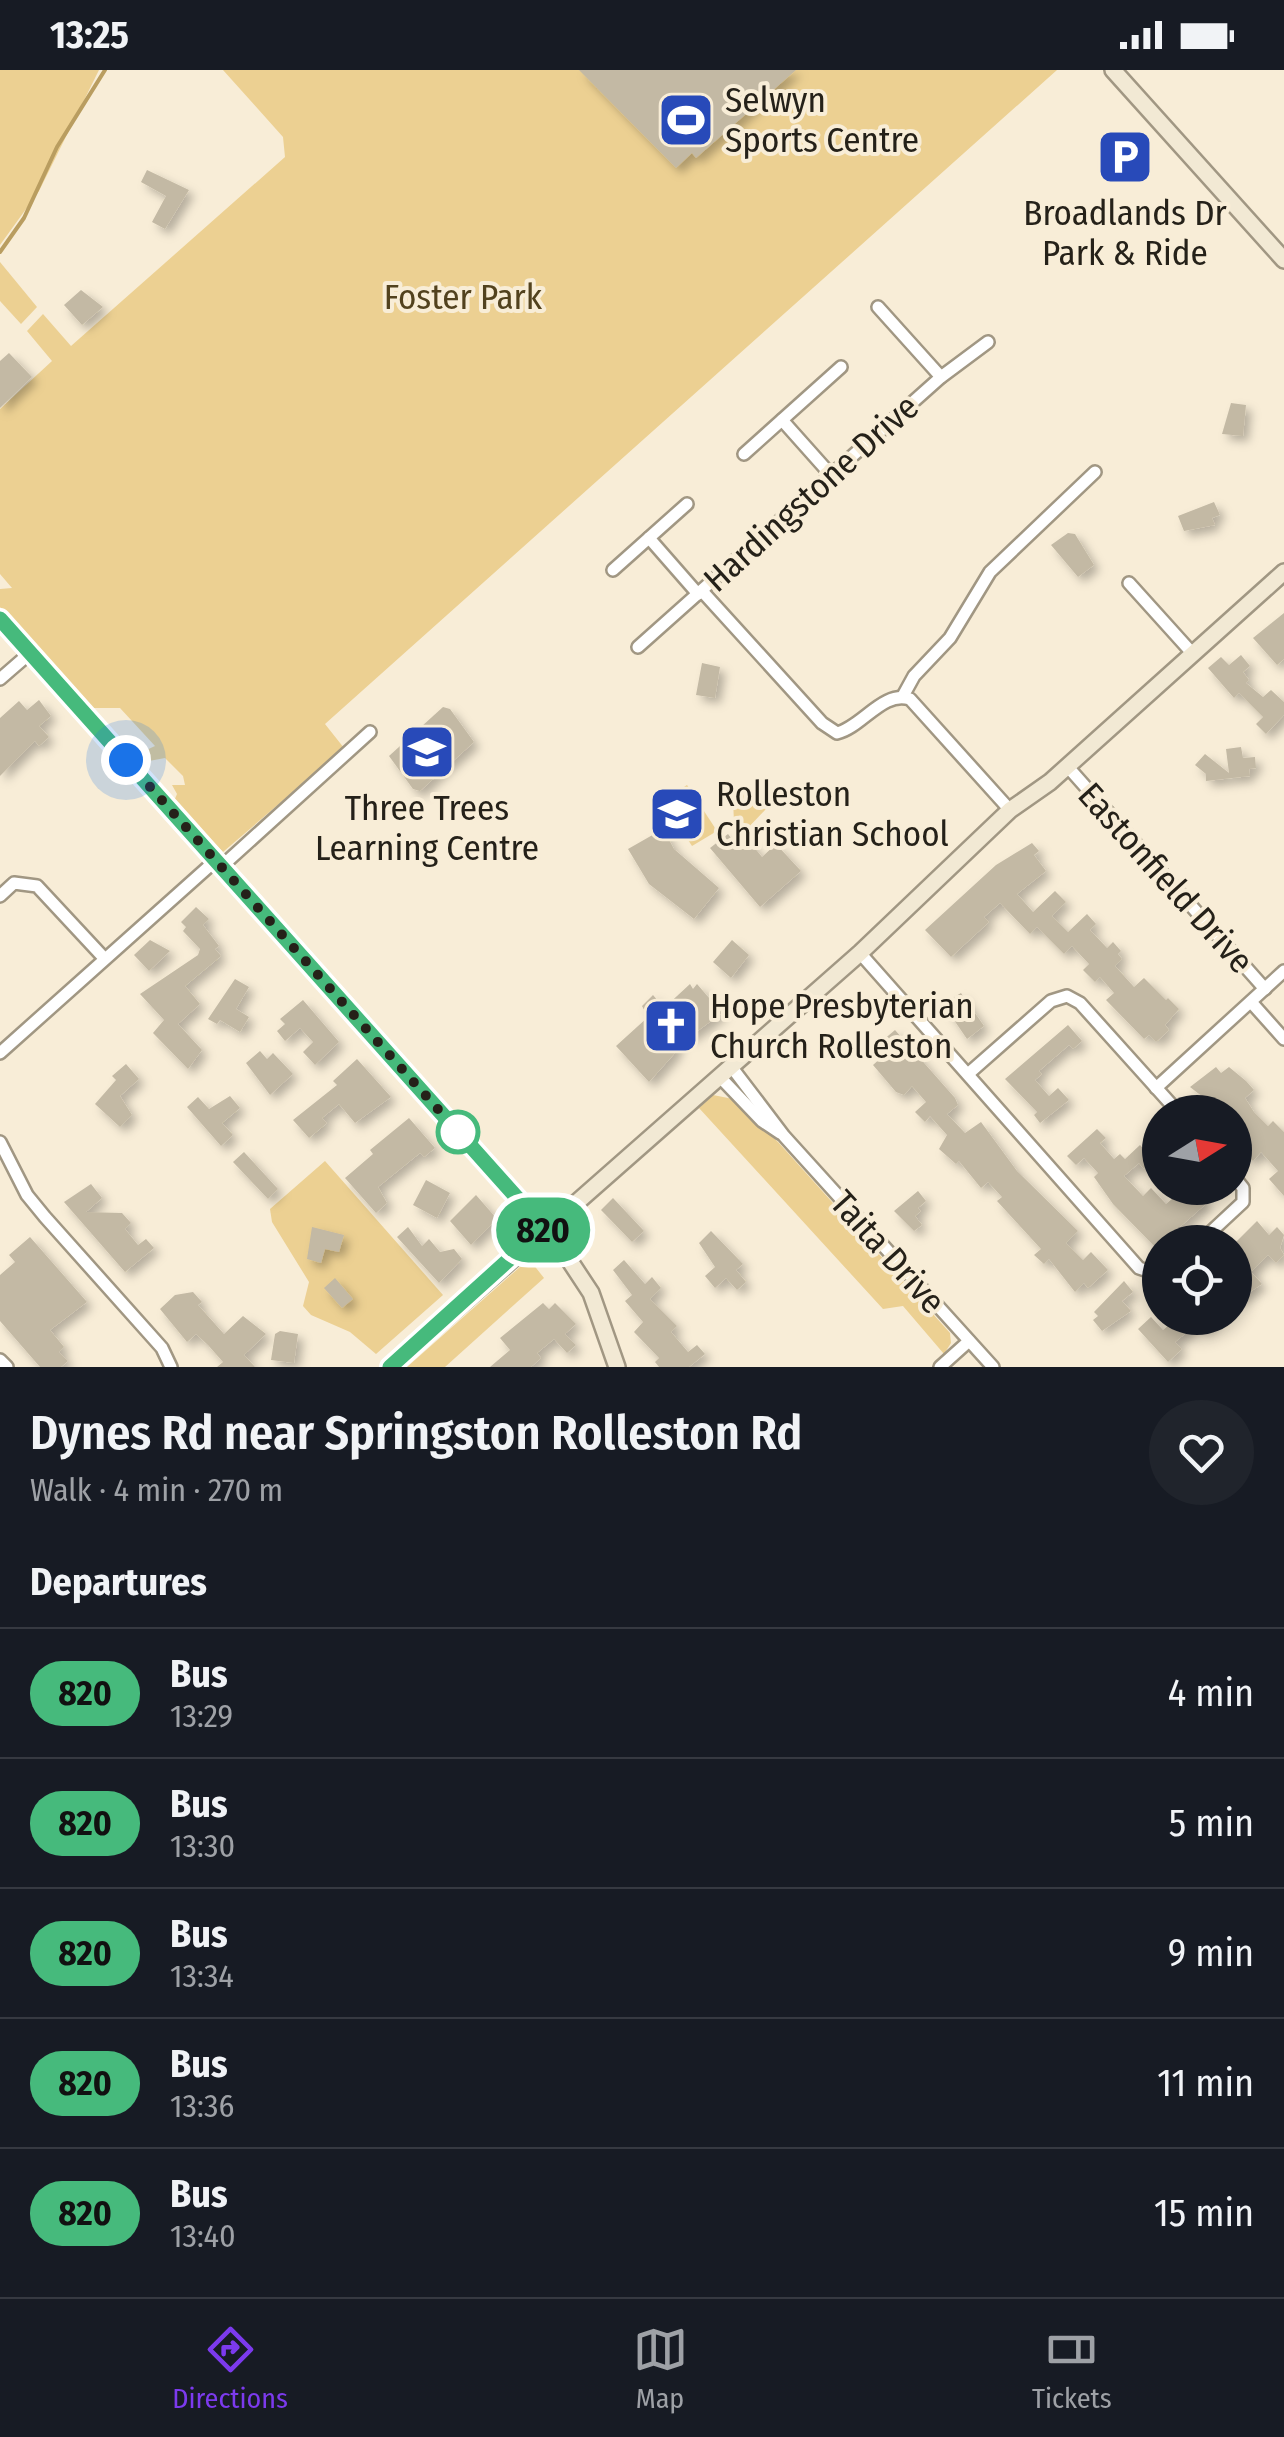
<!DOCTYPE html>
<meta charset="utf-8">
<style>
:root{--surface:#171b24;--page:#20242c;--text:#f1f3f6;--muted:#9ea1a6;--line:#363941;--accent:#7c3aed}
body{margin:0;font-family:"Fira Sans Condensed",sans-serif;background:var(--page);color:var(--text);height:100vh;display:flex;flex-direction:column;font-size:38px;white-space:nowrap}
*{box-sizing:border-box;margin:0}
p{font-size:32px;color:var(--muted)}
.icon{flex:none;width:55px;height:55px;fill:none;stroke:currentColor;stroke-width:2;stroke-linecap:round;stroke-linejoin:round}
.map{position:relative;height:1297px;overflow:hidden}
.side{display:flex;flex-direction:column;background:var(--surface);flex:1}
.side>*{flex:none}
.badge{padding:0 20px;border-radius:32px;font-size:35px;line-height:65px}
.needle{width:65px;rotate:79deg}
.tools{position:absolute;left:1142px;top:1025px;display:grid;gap:20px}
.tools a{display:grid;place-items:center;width:110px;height:110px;border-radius:50%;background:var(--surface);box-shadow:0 5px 15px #0003;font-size:50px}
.you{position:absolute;width:50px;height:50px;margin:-25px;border:8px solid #fff;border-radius:50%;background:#1a73e8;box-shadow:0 0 0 15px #1a73e833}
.map>.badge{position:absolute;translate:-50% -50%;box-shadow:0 0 0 5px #fff}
h2{padding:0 30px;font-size:38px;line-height:90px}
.round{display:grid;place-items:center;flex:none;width:105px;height:105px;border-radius:52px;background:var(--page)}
.headline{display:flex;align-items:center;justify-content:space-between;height:170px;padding:0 30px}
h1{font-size:48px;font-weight:600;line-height:75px}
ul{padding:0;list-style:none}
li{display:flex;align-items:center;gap:30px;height:130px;padding:0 30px;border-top:2px solid var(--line)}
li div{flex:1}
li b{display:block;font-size:38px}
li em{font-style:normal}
li .badge{min-width:110px;font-weight:700;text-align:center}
.status{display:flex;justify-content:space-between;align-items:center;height:70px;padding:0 50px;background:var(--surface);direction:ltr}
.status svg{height:28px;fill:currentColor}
.tabs{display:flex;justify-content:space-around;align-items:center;height:140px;border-top:2px solid var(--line);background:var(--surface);font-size:28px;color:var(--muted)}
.tabs a{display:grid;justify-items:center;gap:5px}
.tabs .on{color:var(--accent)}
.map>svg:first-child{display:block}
.green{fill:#ecd092}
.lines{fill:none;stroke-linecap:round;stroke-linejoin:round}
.stream{stroke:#b99d60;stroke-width:4}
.building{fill:#c3b9a4;filter:url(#shadow)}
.street-casing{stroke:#a19783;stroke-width:16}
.secondary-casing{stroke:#a19783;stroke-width:20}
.street{stroke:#fff;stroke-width:11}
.secondary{stroke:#f2e9d4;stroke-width:15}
.line-casing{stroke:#fff;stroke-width:22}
.line{stroke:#46ba7c;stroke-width:15}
.walk{stroke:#252119;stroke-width:10;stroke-dasharray:0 18}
.stop-dot{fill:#fff;stroke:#46ba7c;stroke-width:5}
.labels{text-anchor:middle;stroke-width:8;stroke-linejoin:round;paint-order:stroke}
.poi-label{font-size:35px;fill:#252119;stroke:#f8edd7;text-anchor:start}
.park-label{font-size:35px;fill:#52421e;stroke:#f8edd7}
.street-label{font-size:35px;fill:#252119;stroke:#f8edd7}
</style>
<div class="status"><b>13:25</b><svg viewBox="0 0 49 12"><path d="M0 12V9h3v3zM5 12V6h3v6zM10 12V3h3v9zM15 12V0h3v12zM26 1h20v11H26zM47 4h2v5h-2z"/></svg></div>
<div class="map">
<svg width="1284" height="1297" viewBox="0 0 1284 1297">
<defs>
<filter id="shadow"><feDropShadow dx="5.5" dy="5.5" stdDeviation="5" flood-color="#0004"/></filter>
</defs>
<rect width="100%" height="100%" fill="#f8edd7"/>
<g class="green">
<polygon points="0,0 99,0 39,121 0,175"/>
<polygon points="223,0 1057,0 325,654 344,678 223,782 174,731 177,724 172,715 185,715 183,706 165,688 149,691 140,683 155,676 120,638 91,638 0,537 0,519 12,518 0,504 0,339 52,291 27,261 43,244 71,276 285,87 283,67"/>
<polygon points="0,192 37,237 21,254 0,231"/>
<polygon points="687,715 717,761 692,776 663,731"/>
<polygon points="747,719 766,739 746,760 734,752 733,730"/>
<polygon points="713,1025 733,1029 778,1072 950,1263 951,1273 944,1284 903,1236 883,1239 699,1038"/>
<polygon points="325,1091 443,1225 376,1284 350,1262 311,1245 303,1236 309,1212 272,1152 270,1139"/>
<polygon points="529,1189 544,1208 445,1297 407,1297"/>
</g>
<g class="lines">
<polyline class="stream" points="0,182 24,148 57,77 105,0"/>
</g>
<g class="building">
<polygon points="579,0 796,0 696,88 692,83 676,98"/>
<polygon points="147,100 189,120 165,159 152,152 166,126 141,112"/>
<polygon points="81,220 103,237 82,255 64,235"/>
<polygon points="9,283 32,307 0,338 0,291"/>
<polygon points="1231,333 1246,335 1243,366 1222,364"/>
<polygon points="1214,432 1220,445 1212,448 1215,455 1184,461 1178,446"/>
<polygon points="1068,463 1075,464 1094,495 1078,507 1051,475"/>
<polygon points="1284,543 1284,589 1277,595 1253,568"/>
<polygon points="1241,585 1250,596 1243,602 1249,610 1246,613 1263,627 1271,620 1284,632 1284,645 1266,664 1256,654 1263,647 1239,623 1234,628 1208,598 1221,587 1229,595"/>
<polygon points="702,593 720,597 715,628 696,625"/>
<polygon points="39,630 51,646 39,656 49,667 39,676 35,671 0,706 0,648 19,631 27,640"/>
<polygon points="443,637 450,639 474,672 420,721 413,719 389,686"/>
<polygon points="1241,677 1243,688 1255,687 1256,698 1249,699 1250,706 1206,711 1206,704 1195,695 1205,684 1229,703 1226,679"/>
<polygon points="663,759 674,779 719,818 694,849 649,814 628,779"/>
<polygon points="728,764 735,773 744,765 762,787 776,774 801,801 760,837 710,778"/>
<polygon points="1032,773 1039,781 1034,785 1046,801 1017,824 1033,842 1055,821 1066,832 1052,846 1068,862 1087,844 1096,854 1090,860 1107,878 1113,872 1121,881 1118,884 1122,889 1115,896 1134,917 1144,908 1166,930 1168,928 1179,939 1165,955 1169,960 1156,972 1149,965 1144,969 1106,930 1114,923 1100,907 1095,912 1083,900 1089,894 1072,876 1064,884 1037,857 1030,864 1000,833 984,847 989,852 951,887 925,860 996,795"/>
<polygon points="196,837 209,849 203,855 219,876 215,879 221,886 185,916 200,934 178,954 202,980 188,999 153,963 164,950 140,924 198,885 200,879 183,861 186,857 181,852"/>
<polygon points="150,870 170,881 149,901 134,885"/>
<polygon points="732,870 749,885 731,908 713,892"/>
<polygon points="235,909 249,917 236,939 249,947 240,962 220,950 217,954 208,949"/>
<polygon points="690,914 693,919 697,914 722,943 688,968 681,959 675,983 649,1012 616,976 648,947 642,936 653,925 664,938"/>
<polygon points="961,923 984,956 967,969 943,934"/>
<polygon points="303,930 339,972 315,995 303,982 313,972 300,958 285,971 277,961 285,954 280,949"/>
<polygon points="1068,955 1082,971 1073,979 1069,975 1039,1001 1042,1004 1035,1010 1049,1026 1058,1018 1069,1030 1040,1053 1034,1045 1037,1042 1005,1009"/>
<polygon points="895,960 955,1028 958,1035 947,1044 965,1063 981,1052 1017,1101 1078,1161 1066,1173 1083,1190 1091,1182 1108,1200 1088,1218 1084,1213 1075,1222 1049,1189 1044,1194 1034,1185 1041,1179 997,1131 1002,1127 988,1112 981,1118 959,1091 956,1094 939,1079 947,1065 930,1046 925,1052 915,1042 926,1032 912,1016 904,1025 896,1022 873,995 883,986 875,977"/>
<polygon points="260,981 267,989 273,983 293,1004 270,1025 246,993"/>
<polygon points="357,989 391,1027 355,1053 339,1034 322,1048 327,1053 309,1068 293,1050 337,1015 333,1011"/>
<polygon points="126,994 139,1009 120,1026 132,1045 120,1057 95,1034 116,1010 112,1006"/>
<polygon points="1216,997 1221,1003 1229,997 1246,1011 1254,1020 1245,1028 1254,1042 1268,1056 1273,1051 1284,1062 1284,1126 1269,1109 1278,1101 1261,1082 1253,1091 1238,1076 1249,1065 1235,1042 1210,1042 1216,1037 1190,1017"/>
<polygon points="230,1026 240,1038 222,1053 233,1065 221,1076 187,1037 198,1027 209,1039"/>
<polygon points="409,1048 435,1078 424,1087 420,1083 378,1117 387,1133 376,1143 345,1108 373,1084 370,1080"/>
<polygon points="1097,1059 1106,1068 1100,1073 1114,1089 1120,1084 1125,1089 1140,1075 1153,1089 1144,1099 1139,1093 1124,1106 1143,1126 1151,1118 1166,1134 1185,1118 1194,1118 1207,1133 1156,1178 1113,1134 1094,1107 1098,1103 1084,1088 1076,1095 1067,1086"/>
<polygon points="244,1082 278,1119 268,1129 233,1092"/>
<polygon points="426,1110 450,1123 437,1148 413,1135"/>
<polygon points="91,1114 102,1128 86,1142 122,1143 131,1153 125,1159 138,1175 146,1169 154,1178 125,1202 64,1132"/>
<polygon points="918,1121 926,1131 918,1138 921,1141 915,1146 922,1155 914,1161 894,1141"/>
<polygon points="476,1125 497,1149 471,1175 450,1151"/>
<polygon points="613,1128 644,1161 632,1172 601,1140"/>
<polygon points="1257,1151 1269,1165 1277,1157 1284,1165 1280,1178 1284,1185 1276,1193 1268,1185 1251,1202 1262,1214 1235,1232 1235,1173"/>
<polygon points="312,1157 344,1165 339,1182 325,1179 321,1193 307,1189"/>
<polygon points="408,1157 422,1176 429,1169 440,1182 454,1179 462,1189 439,1213 397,1167"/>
<polygon points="711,1161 743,1194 736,1200 746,1212 737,1220 726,1208 715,1218 705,1206 715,1197 699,1173"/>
<polygon points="30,1167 87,1232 50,1260 64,1277 59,1282 68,1291 61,1297 40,1297 0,1251 0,1205 15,1192 9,1185"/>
<polygon points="624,1190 645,1214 652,1207 661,1218 650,1229 677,1256 671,1262 688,1282 697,1275 705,1284 689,1297 659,1297 655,1292 659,1288 634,1262 643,1252 625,1231 632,1225 613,1200"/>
<polygon points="335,1208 353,1229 342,1238 324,1218"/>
<polygon points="1124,1211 1133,1222 1122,1231 1131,1241 1102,1261 1093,1250 1098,1246 1094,1242"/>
<polygon points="193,1222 202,1232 198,1235 224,1264 243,1246 266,1264 244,1285 255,1297 217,1297 223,1292 208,1275 196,1264 187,1272 160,1239 175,1225"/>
<polygon points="543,1233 549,1239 555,1233 576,1254 565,1264 576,1275 567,1283 554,1269 537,1283 541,1288 531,1297 490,1297 510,1280 500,1268"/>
<polygon points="1151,1247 1163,1260 1177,1248 1217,1248 1204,1260 1197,1254 1175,1272 1182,1279 1168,1292 1138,1259"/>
<polygon points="280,1261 298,1264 294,1293 271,1290 275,1264"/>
</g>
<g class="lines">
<g class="street-casing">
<g id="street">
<polyline points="878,237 941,307"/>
<polyline points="782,350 831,405"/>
<polyline points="744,384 841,297"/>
<polyline points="649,468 698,524"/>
<polyline points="613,500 687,434"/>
<polyline points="1129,513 1193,584"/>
<path d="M702,521L822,653L837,663C862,657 883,620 910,629L1010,740"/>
<polyline points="638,577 941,307 988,272"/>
<polyline points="0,609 30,583"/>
<polyline points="903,626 914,606 950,568 990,502 1095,402"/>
<polyline points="1067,696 1265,919"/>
<polyline points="221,797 370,662"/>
<polyline points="0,826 14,813 37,816 104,888"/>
<polyline points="860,883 1139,1198 1160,1205"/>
<polyline points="1251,932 1284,969"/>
<polyline points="0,983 215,791"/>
<polyline points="730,995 784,1066 993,1297"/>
<polyline points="968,1004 1051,931 1067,926 1080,933 1178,1042"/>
<polyline points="719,1006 762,1051 780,1063"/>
<polyline points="1156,1018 1284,901"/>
<polyline points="0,1072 27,1125 45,1147 162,1278 171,1297"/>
<polyline points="1200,1172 1243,1132 1243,1118 1235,1108"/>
<polyline points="0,1290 7,1297"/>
<polyline points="940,1297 969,1271"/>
</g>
</g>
<g class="secondary-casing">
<g id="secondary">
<polyline points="1113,0 1284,190"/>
<polyline points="0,549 562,1179 591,1223 617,1297"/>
<polyline points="390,1297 860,883 1010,740 1050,712 1284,502"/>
</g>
</g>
<use href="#street" class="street"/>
<use href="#secondary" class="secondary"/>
</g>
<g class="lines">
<g class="line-casing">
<polyline id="line" points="0,549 544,1158 390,1297"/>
</g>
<use href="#line" class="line"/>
<polyline class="walk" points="126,690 461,1065 458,1062"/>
</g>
<defs>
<g id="stadium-square" transform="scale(2.875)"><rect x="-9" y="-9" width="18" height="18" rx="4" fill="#284ab9" stroke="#f8edd7"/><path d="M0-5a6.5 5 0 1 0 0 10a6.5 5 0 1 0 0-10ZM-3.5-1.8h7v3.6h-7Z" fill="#fff"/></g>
<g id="parking-square" transform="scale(2.875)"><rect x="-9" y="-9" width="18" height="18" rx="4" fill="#284ab9" stroke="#f8edd7"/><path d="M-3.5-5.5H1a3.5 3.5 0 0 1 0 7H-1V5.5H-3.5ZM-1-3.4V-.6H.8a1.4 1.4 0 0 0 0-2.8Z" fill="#fff"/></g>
<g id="school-square" transform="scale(2.875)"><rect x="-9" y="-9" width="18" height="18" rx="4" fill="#284ab9" stroke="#f8edd7"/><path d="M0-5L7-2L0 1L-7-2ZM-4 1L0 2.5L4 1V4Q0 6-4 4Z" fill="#fff"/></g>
<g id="church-square" transform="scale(2.875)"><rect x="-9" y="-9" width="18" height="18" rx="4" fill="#284ab9" stroke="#f8edd7"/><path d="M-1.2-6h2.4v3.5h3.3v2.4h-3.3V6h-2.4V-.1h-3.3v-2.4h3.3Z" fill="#fff"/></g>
</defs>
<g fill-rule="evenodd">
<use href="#stadium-square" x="686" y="50"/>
<use href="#parking-square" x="1125" y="87"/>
<use href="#school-square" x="427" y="682"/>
<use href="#school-square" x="677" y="744"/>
<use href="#church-square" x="671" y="956"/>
</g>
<circle class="stop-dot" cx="458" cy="1062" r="20"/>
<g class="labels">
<g class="poi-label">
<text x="725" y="42">Selwyn<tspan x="725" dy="40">Sports Centre</tspan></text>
<text x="1125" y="155" text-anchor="middle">Broadlands Dr<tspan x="1125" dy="40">Park &amp; Ride</tspan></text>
<text x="716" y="736">Rolleston<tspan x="716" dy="40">Christian School</tspan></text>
<text x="427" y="750" text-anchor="middle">Three Trees<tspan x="427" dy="40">Learning Centre</tspan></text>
<text x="710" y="948">Hope Presbyterian<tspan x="710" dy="40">Church Rolleston</tspan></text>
</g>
<g class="park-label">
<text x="463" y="239">Foster Park</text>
</g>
<g class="street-label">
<text transform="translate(811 423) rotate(-42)" y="12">Hardingstone Drive</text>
<text transform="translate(1166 808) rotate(48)" y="12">Eastonfield Drive</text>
<text transform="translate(888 1182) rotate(48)" y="12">Taita Drive</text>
</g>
</g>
</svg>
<div class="tools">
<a><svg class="needle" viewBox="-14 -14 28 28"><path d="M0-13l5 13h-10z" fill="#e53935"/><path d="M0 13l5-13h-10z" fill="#9ea1a6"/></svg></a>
<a><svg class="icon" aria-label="locate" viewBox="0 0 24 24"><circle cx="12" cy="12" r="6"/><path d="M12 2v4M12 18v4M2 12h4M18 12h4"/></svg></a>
</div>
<div class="you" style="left:126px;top:690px"></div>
<b class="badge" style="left:543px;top:1160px;background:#46ba7c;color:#111">820</b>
</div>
<section class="side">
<div class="headline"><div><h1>Dynes Rd near Springston Rolleston Rd</h1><p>Walk · 4 min · 270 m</p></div><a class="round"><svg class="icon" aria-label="heart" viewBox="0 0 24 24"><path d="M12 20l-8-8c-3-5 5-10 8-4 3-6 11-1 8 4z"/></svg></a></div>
<h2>Departures</h2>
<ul>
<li><span class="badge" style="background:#46ba7c;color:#111">820</span><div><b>Bus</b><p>13:29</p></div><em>4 min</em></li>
<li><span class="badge" style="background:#46ba7c;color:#111">820</span><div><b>Bus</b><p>13:30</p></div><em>5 min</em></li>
<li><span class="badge" style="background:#46ba7c;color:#111">820</span><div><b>Bus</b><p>13:34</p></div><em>9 min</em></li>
<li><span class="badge" style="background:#46ba7c;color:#111">820</span><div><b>Bus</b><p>13:36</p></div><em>11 min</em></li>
<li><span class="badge" style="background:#46ba7c;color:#111">820</span><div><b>Bus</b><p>13:40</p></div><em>15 min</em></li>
</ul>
</section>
<nav class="tabs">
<a class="on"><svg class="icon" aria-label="directions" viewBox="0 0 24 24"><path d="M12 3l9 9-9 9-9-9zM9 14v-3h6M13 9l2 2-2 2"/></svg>Directions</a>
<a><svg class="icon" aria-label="map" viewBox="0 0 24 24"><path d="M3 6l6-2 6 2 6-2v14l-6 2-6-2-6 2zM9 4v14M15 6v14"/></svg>Map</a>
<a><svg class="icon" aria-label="tickets" viewBox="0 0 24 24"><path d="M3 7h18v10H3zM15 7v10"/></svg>Tickets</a>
</nav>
